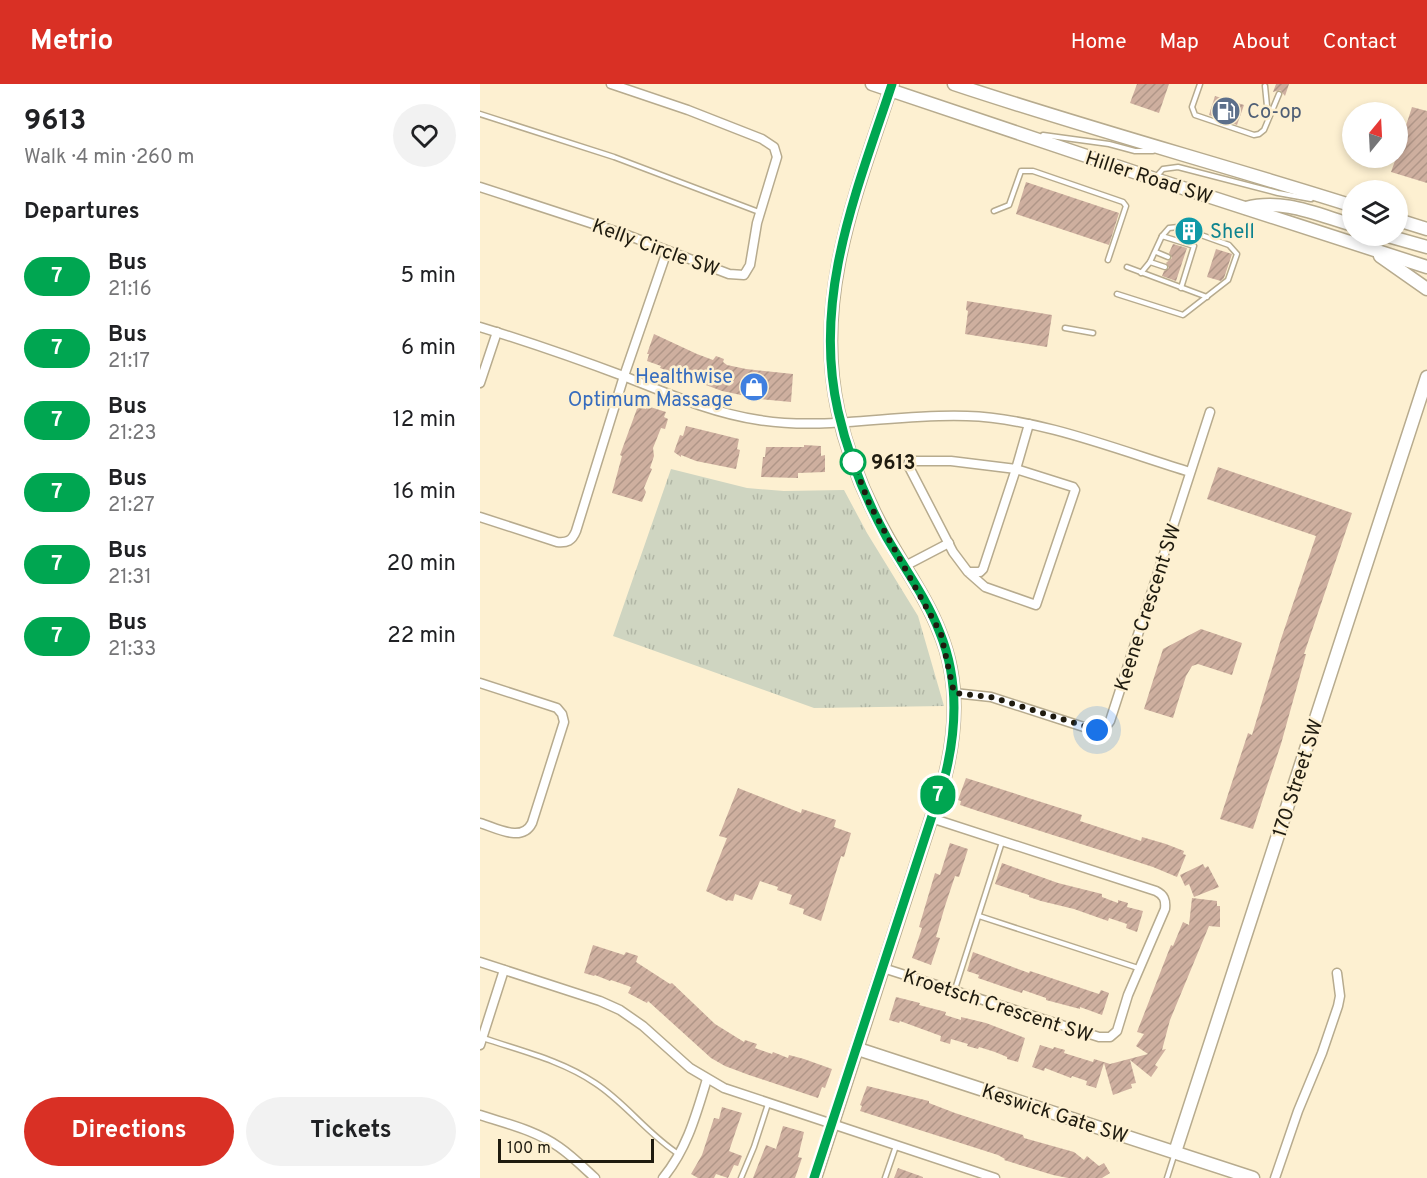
<!DOCTYPE html>
<meta charset="utf-8">
<style>
:root{--surface:#fff;--page:#f2f2f2;--text:#202124;--muted:#757577;--accent:#d93025}
body{margin:0;font-family:Overpass,sans-serif;background:var(--page);color:var(--text);height:100vh;display:flex;flex-direction:column;font-size:22px;white-space:nowrap}
*{box-sizing:border-box;margin:0}
p{font-size:20px;color:var(--muted)}
.icon{flex:none;width:33px;height:33px;fill:none;stroke:currentColor;stroke-width:2;stroke-linecap:round;stroke-linejoin:round}
.map{position:relative;flex:1;overflow:hidden}
.panel{display:flex;flex-direction:column;background:var(--surface);width:480px}
.panel>*{flex:none}
.badge{padding:0 12px;border-radius:20px;font-size:21px;line-height:39px}
.needle{width:39px;rotate:18deg}
.tools{position:absolute;left:862px;top:18px;display:grid;gap:12px}
.tools a{display:grid;place-items:center;width:66px;height:66px;border-radius:50%;background:var(--surface);box-shadow:0 3px 9px #0003;font-size:30px}
.scale{position:absolute;left:18px;bottom:15px;width:156px;box-sizing:border-box;padding-left:6px;border:3px solid #1f1b0f;border-top:0;font-size:16px;line-height:21px;white-space:nowrap;color:#1f1b0f;-webkit-text-stroke:4px #fdf0d1;paint-order:stroke}
.you{position:absolute;width:30px;height:30px;margin:-15px;border:4px solid #fff;border-radius:50%;background:#1a73e8;box-shadow:0 0 0 9px #1a73e833}
.map>.badge{position:absolute;translate:-50% -50%;box-shadow:0 0 0 3px #fff}
h2{padding:0 24px;font-size:22px;line-height:54px}
.round{display:grid;place-items:center;flex:none;width:63px;height:63px;border-radius:32px;background:var(--page)}
.headline{display:flex;align-items:center;justify-content:space-between;height:102px;padding:0 24px}
h1{font-size:28px;font-weight:700;line-height:45px}
.button{display:flex;gap:12px;margin-top:auto;padding:12px 24px}
.button a{flex:1;height:69px;border-radius:36px;background:var(--accent);color:#fff;font-size:24px;font-weight:700;line-height:69px;text-align:center}
.button a+a{background:var(--page);color:var(--text)}
ul{padding:0;list-style:none}
li{display:flex;align-items:center;gap:18px;height:72px;padding:0 24px}
li div{flex:1}
li b{display:block;font-size:22px}
li em{font-style:normal}
li .badge{min-width:66px;font-weight:700;text-align:center}
header{display:flex;align-items:center;gap:36px;box-sizing:border-box;height:84px;padding:0 30px;background:var(--accent);color:#fff}
header strong{font-size:28px}
nav{display:flex;gap:33px;margin-inline-start:auto;font-size:21px}
main{display:flex;flex:1;min-height:0}
.map>svg:first-child{display:block}
.park{fill:url(#park-tufts)}
.building{fill:url(#building-hatch)}
.lines{fill:none;stroke-linecap:round;stroke-linejoin:round}
.lane-casing{stroke:#b7ab8e;stroke-width:7}
.street-casing{stroke:#b7ab8e;stroke-width:11}
.secondary-casing{stroke:#b7ab8e;stroke-width:15}
.lane{stroke:#fff;stroke-width:4}
.street{stroke:#fff;stroke-width:8}
.secondary{stroke:#fff;stroke-width:12}
.line-casing{stroke:#fff;stroke-width:14}
.line{stroke:#00a651;stroke-width:9}
.walk{stroke:#1f1b0f;stroke-width:6;stroke-dasharray:0 10.8}
.stop-dot{fill:#fff;stroke:#00a651;stroke-width:3}
.labels{text-anchor:middle;stroke-width:5;stroke-linejoin:round;paint-order:stroke}
.service-label{font-size:20px;fill:#4e5e75;stroke:#fdf0d1;text-anchor:start}
.street-label{font-size:20px;fill:#1f1b0f;stroke:#fdf0d1}
.culture-label{font-size:20px;fill:#0d838f;stroke:#fdf0d1;text-anchor:start}
.shop-label{font-size:20px;fill:#366cbe;stroke:#fdf0d1;text-anchor:end}
.stop-label{font-size:20px;font-weight:bold;fill:#1f1b0f;stroke:#fdf0d1;text-anchor:start}
</style>
<header>
<strong>Metrio</strong>
<nav><a>Home</a><a>Map</a><a>About</a><a>Contact</a></nav>
</header>
<main>
<section class="panel">
<div class="headline"><div><h1>9613</h1><p>Walk · 4 min · 260 m</p></div><a class="round"><svg class="icon" aria-label="heart" viewBox="0 0 24 24"><path d="M12 20l-8-8c-3-5 5-10 8-4 3-6 11-1 8 4z"/></svg></a></div>
<h2>Departures</h2>
<ul>
<li><span class="badge" style="background:#00a651;color:#fff">7</span><div><b>Bus</b><p>21:16</p></div><em>5 min</em></li>
<li><span class="badge" style="background:#00a651;color:#fff">7</span><div><b>Bus</b><p>21:17</p></div><em>6 min</em></li>
<li><span class="badge" style="background:#00a651;color:#fff">7</span><div><b>Bus</b><p>21:23</p></div><em>12 min</em></li>
<li><span class="badge" style="background:#00a651;color:#fff">7</span><div><b>Bus</b><p>21:27</p></div><em>16 min</em></li>
<li><span class="badge" style="background:#00a651;color:#fff">7</span><div><b>Bus</b><p>21:31</p></div><em>20 min</em></li>
<li><span class="badge" style="background:#00a651;color:#fff">7</span><div><b>Bus</b><p>21:33</p></div><em>22 min</em></li>
</ul>
<div class="button"><a>Directions</a><a>Tickets</a></div>
</section>
<div class="map">
<svg width="947" height="1094" viewBox="0 0 947 1094">
<defs>
<pattern id="park-tufts" width="24" height="20" patternUnits="userSpaceOnUse" patternTransform="scale(1.5)"><rect width="24" height="20" fill="#cfd5c1"/><path d="M3 7l-1-3M5 7V3M7 7l1-3M15 17l-1-3M17 17v-4M19 17l1-3" fill="none" stroke="#b1b6a5"/></pattern>
<pattern id="building-hatch" width="6" height="6" patternUnits="userSpaceOnUse" patternTransform="scale(1.5)"><rect width="6" height="6" fill="#ceaf9f"/><path d="M-1 1l2-2M0 6l6-6M5 7l2-2" fill="none" stroke="#b09688"/></pattern>
</defs>
<rect width="100%" height="100%" fill="#fdf0d1"/>
<polygon class="park" points="191,385 267,404 304,407 364,406 387,449 438,532 464,622 334,624 133,552"/>
<g class="building">
<polygon points="657,0 689,0 679,29 650,19"/>
<polygon points="796,0 809,0 805,12 800,6 793,8"/>
<polygon points="735,12 764,21 757,41 729,31"/>
<polygon points="932,23 947,27 947,99 911,88 916,74 918,74 918,66"/>
<polygon points="546,98 639,129 629,161 536,130"/>
<polygon points="700,138 722,146 717,150 719,156 710,153 709,156 695,152 697,147 702,144"/>
<polygon points="693,160 707,164 696,197 682,192 684,187 689,184 686,179 692,174 689,169"/>
<polygon points="736,165 752,170 744,194 741,197 727,193"/>
<polygon points="487,217 572,231 567,263 485,250 488,227 486,226"/>
<polygon points="174,250 217,270 233,276 236,272 244,275 243,278 247,281 266,285 313,290 311,318 280,315 242,307 180,284 181,282 167,277 169,270 167,270"/>
<polygon points="158,322 166,325 167,322 186,328 184,333 188,335 185,345 181,344 173,364 174,372 170,384 172,385 164,404 166,408 162,418 132,409 142,372 140,371"/>
<polygon points="206,342 259,355 257,365 260,366 256,385 216,377 201,371 201,373 194,368 200,351 203,352"/>
<polygon points="324,361 341,362 341,372 345,371 345,388 318,389 318,394 281,393 283,373 285,373 286,363 324,363"/>
<polygon points="738,383 872,429 824,570 826,570 801,660 773,745 740,735 768,649 772,651 801,555 836,452 727,415"/>
<polygon points="721,545 762,559 752,591 718,580 712,582 706,592 693,634 664,625 683,565"/>
<polygon points="486,694 602,731 600,737 661,757 662,753 686,760 704,767 703,770 706,771 697,793 673,783 501,728 480,721 481,717 478,716"/>
<polygon points="258,704 321,729 322,725 356,736 354,743 371,749 364,773 361,772 341,837 323,830 324,825 309,820 312,811 297,806 298,803 280,797 272,816 255,810 253,817 248,816 247,817 226,807 247,754 239,752"/>
<polygon points="470,759 488,765 479,793 475,792 465,822 456,853 460,854 451,881 432,874 442,844 439,843 455,789 460,791"/>
<polygon points="522,779 578,799 622,810 622,813 638,819 638,816 648,819 647,823 663,827 657,848 646,844 647,840 629,834 628,837 594,825 561,817 549,813 549,811 515,800"/>
<polygon points="723,780 725,784 728,782 739,803 714,813 709,800 705,802 700,791"/>
<polygon points="712,814 737,817 737,822 740,822 740,843 729,842 690,936 682,966 686,965 675,981 678,983 671,993 650,976 656,999 651,1000 652,1004 633,1011 624,979 616,1004 606,1001 607,997 592,992 591,994 565,984 564,987 552,983 560,961 573,965 574,963 585,966 584,969 613,978 614,975 630,980 668,970 656,962 664,950 657,948 691,861 693,862 703,838 709,841"/>
<polygon points="113,861 144,871 146,868 158,872 156,878 190,900 192,899 235,940 264,958 265,956 277,960 275,964 292,970 293,968 308,974 309,971 324,975 352,985 345,1004 342,1003 338,1014 269,991 245,982 231,974 168,917 167,919 148,909 151,903 131,896 130,897 115,891 114,892 104,889"/>
<polygon points="493,868 549,889 550,887 619,910 621,906 629,909 622,931 600,923 600,925 566,916 566,914 543,906 542,909 498,894 499,891 487,887"/>
<polygon points="416,913 440,919 439,921 466,928 465,931 481,936 481,933 506,939 545,954 538,978 527,975 527,973 515,968 499,963 498,965 487,962 488,960 471,955 470,960 460,957 461,952 420,937 419,939 409,936"/>
<polygon points="387,1002 449,1017 449,1019 475,1029 543,1051 544,1054 594,1068 604,1076 607,1072 619,1082 624,1079 630,1089 622,1094 588,1094 573,1091 524,1076 525,1075 518,1071 380,1027 382,1022 380,1021"/>
<polygon points="242,1023 262,1029 249,1067 262,1072 258,1082 254,1081 248,1094 236,1090 234,1094 218,1094 211,1090 222,1071 234,1034 239,1035"/>
<polygon points="303,1042 324,1048 318,1073 322,1074 315,1094 273,1094 286,1061 296,1065"/>
<polygon points="418,1084 443,1093 443,1094 414,1094"/>
</g>
<g class="lines">
<g class="lane-casing">
<g id="lane">
<polyline points="720,0 712,23 715,31 774,51 779,50 784,46 799,10"/>
<polyline points="785,2 788,32"/>
<polyline points="0,30 134,73 279,128"/>
<polyline points="563,51 629,60 655,67 673,67"/>
<polyline points="675,94 683,85 698,83 798,109 831,115"/>
<polyline points="514,127 529,121 541,87 553,87 643,118 646,122 628,176"/>
<polyline points="682,152 689,144 698,143"/>
<polyline points="676,168 688,173"/>
<polyline points="670,178 685,183"/>
<polyline points="647,183 727,213"/>
<polyline points="661,189 670,178 682,152 714,162 701,204"/>
<polyline points="637,210 703,231 748,196 757,170 749,161 721,151"/>
<polyline points="585,244 613,249"/>
<polyline points="499,832 658,884"/>
<polyline points="475,905 522,758"/>
<path d="M3,954C41,967 81,976 115,999C146,1019 168,1051 200,1071"/>
<polyline points="261,1094 274,1063 288,1020"/>
<polyline points="405,1094 416,1062"/>
<polyline points="687,1094 694,1072"/>
</g>
</g>
<g class="street-casing">
<g id="street">
<polyline points="0,103 147,151 249,190 264,191 270,181 277,139 297,73 294,63 282,55 208,26 131,0"/>
<path d="M0,243C49,258 98,275 146,293C189,310 232,329 279,336C348,347 418,329 487,332C559,334 641,367 710,388"/>
<polyline points="0,299 17,248"/>
<path d="M0,433L77,458C87,459 92,457 96,447L144,292L187,167"/>
<polyline points="425,482 469,459"/>
<polyline points="488,488 505,503 556,521 595,406 593,403 536,385 503,485 500,488 488,488 473,468 428,381 429,377 471,377 536,385 549,340"/>
<path d="M0,599L77,624L82,630L84,638L52,739C42,759 17,744 0,739"/>
<polyline points="474,609 511,613 610,645 617,646 625,644 630,637 730,328"/>
<polyline points="0,878 120,917 140,926 163,942 210,984 244,1004 515,1094"/>
<path d="M403,884L619,953H630L637,947L648,911L685,825C686,816 684,811 676,807L451,734"/>
<polyline points="0,961 24,886"/>
<path d="M0,1031C27,1040 55,1046 79,1063C92,1072 103,1083 115,1094"/>
<path d="M183,1094C207,1065 216,1031 227,995"/>
<polyline points="795,1094 818,1027 842,969 858,922 860,912 857,889"/>
</g>
</g>
<g class="secondary-casing">
<g id="secondary">
<polyline points="392,0 675,95 947,183"/>
<path d="M474,0C606,44 740,80 873,122"/>
<path d="M766,124C803,114 838,131 873,141"/>
<polyline points="918,136 947,145"/>
<polyline points="908,152 947,163"/>
<polyline points="900,172 947,205"/>
<polyline points="378,965 773,1094"/>
<polyline points="695,1068 947,293"/>
<path d="M335,1094L465,692C477,644 479,595 460,549C447,515 425,485 408,454C385,414 368,372 358,327C333,212 377,107 412,0"/>
</g>
</g>
<use href="#lane" class="lane"/>
<use href="#street" class="street"/>
<use href="#secondary" class="secondary"/>
</g>
<g class="lines">
<g class="line-casing">
<path id="line" d="M334,1094L465,692C477,644 479,596 460,549C447,515 425,485 407,454C385,414 368,371 358,327C332,213 377,106 412,0"/>
</g>
<use href="#line" class="line"/>
<polyline class="walk" points="373,378 389,419 461,550 474,609 511,613 617,646"/>
</g>
<defs>
<g id="fuel-disc" transform="scale(1.5)"><circle r="9.5" fill="#5c6f8a" stroke="#fdf0d1"/><path d="M-5.5-6h7V0h2V4h1.3V-2.5L3-4.5l.8-.8L6-3V5H2.5V1h-1V6h-7ZM-4.2-4.7v3.2H.2V-4.7Z" fill="#fff"/></g>
<g id="building-disc" transform="scale(1.5)"><circle r="9.5" fill="#0f9aa8" stroke="#fdf0d1"/><path d="M-4-6H4V6H1V3H-1V6H-4ZM-2.5-4.3h1.7v1.8h-1.7ZM.8-4.3h1.7v1.8H.8ZM-2.5-1h1.7V.8h-1.7ZM.8-1h1.7V.8H.8Z" fill="#fff"/></g>
<g id="shop-disc" transform="scale(1.5)"><circle r="9.5" fill="#3f7fe0" stroke="#fdf0d1"/><path d="M-5-2.5h2.3a2.7 3.5 0 0 1 5.4 0H5L5.5 6h-11ZM-1.5-2.5h3a1.5 2.3 0 0 0-3 0Z" fill="#fff"/></g>
</defs>
<g fill-rule="evenodd">
<use href="#fuel-disc" x="746" y="27"/>
<use href="#building-disc" x="709" y="147"/>
<use href="#shop-disc" x="274" y="303"/>
</g>
<circle class="stop-dot" cx="373" cy="378" r="12"/>
<g class="labels">
<g class="service-label">
<text x="767" y="34">Co-op</text>
</g>
<g class="street-label">
<text transform="translate(669 93) rotate(18)" y="7">Hiller Road SW</text>
<text transform="translate(176 163) rotate(20)" y="7">Kelly Circle SW</text>
<text transform="translate(667 523) rotate(-72)" y="7">Keene Crescent SW</text>
<text transform="translate(817 694) rotate(-72)" y="7">170 Street SW</text>
<text transform="translate(518 921) rotate(18)" y="7">Kroetsch Crescent SW</text>
<text transform="translate(575 1029) rotate(18)" y="7">Keswick Gate SW</text>
</g>
<g class="culture-label">
<text x="730" y="154">Shell</text>
</g>
<g class="shop-label">
<text x="253" y="299">Healthwise<tspan x="253" dy="23">Optimum Massage</tspan></text>
</g>
<g class="stop-label">
<text x="391" y="385">9613</text>
</g>
</g>
</svg>
<div class="tools">
<a><svg class="needle" viewBox="-14 -14 28 28"><path d="M0-13l5 13h-10z" fill="#e53935"/><path d="M0 13l5-13h-10z" fill="#757577"/></svg></a>
<a><svg class="icon" aria-label="layers" viewBox="0 0 24 24"><path d="M12 4l9 5-9 5-9-5zM3 14l9 5 9-5"/></svg></a>
</div>
<div class="scale">100 m</div>
<div class="you" style="left:617px;top:646px"></div>
<b class="badge" style="left:458px;top:711px;background:#00a651;color:#fff">7</b>
</div>
</main>
